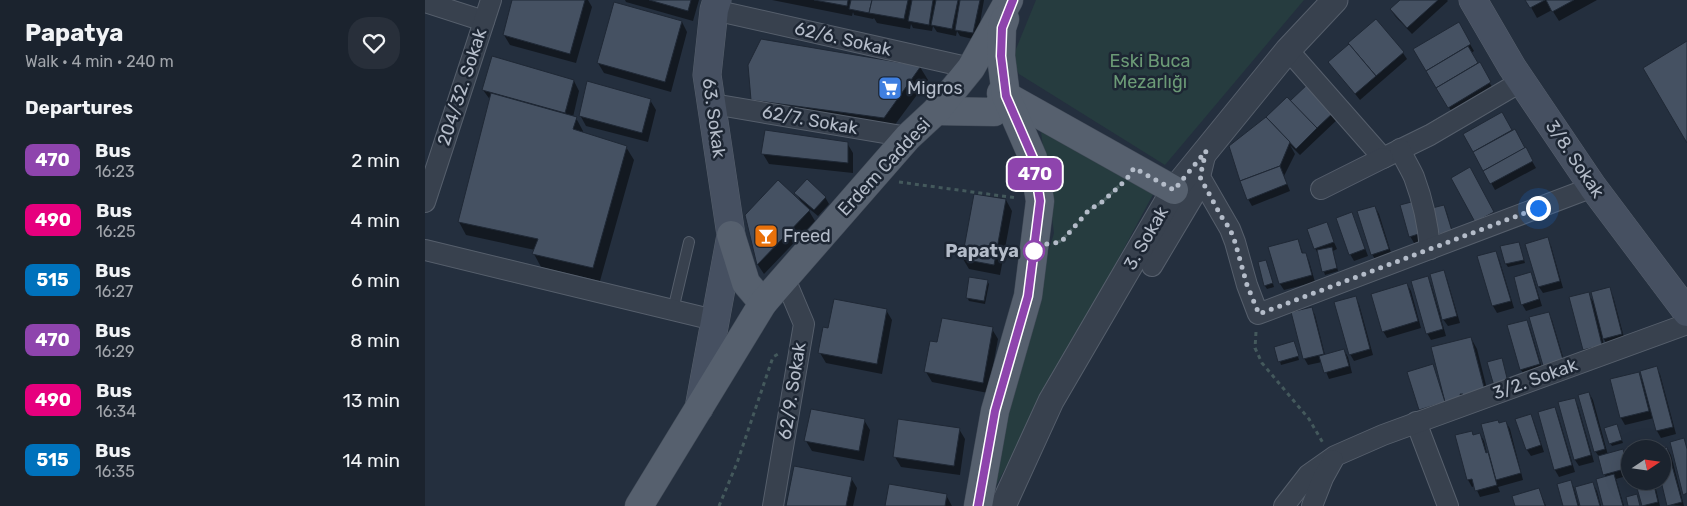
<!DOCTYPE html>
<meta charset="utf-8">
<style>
:root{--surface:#1b232e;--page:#282f3a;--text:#f1f3f6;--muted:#a0a4aa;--line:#39404a}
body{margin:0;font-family:Rubik,sans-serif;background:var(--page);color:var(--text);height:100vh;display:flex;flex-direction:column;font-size:19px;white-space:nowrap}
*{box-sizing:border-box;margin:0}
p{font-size:16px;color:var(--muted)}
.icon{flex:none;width:28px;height:28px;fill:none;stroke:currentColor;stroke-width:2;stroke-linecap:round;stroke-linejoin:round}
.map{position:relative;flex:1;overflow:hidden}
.details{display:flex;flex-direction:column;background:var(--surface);width:425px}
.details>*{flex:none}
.badge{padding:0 10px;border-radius:8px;font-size:18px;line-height:32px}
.needle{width:32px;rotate:77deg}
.fabs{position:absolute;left:1196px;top:440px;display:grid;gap:10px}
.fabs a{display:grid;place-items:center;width:50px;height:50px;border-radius:50%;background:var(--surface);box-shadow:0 5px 20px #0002,0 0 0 1px var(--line);font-size:25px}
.you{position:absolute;width:25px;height:25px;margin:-12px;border:4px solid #fff;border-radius:50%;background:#1a73e8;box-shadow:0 0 0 8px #1a73e833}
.map>.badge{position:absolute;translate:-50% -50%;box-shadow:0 0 0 2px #fff}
h2{padding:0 25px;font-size:19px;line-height:45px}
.round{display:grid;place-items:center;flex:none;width:52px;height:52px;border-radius:20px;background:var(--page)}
.head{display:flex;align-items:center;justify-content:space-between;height:85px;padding:0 25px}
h1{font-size:24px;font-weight:700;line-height:38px}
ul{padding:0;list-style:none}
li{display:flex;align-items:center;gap:15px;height:60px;padding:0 25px}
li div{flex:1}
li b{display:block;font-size:19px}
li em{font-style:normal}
li .badge{min-width:55px;font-weight:700;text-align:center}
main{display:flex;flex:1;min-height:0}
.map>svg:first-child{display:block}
.green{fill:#263c3f}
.shadow{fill:#0007}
.building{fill:#455162;stroke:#1f2835}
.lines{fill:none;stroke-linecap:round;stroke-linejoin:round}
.service-casing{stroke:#565f6c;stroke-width:12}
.minor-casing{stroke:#565f6c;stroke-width:22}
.tertiary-casing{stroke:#565f6c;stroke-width:27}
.secondary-casing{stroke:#565f6c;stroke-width:29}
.primary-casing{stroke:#414a57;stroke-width:29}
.path{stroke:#44595c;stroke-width:3;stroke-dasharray:4 4;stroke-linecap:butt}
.service{stroke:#38414e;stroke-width:10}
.minor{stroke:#38414e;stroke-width:20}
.tertiary{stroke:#38414e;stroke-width:25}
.secondary{stroke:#465061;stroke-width:28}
.primary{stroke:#56606e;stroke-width:28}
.line-casing{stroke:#fff;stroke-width:11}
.line{stroke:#8e44ad;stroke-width:8}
.walk{stroke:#b4bcc9;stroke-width:5;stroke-dasharray:0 9}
.stop-dot{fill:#fff;stroke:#8e44ad;stroke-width:2.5}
.labels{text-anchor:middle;stroke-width:5;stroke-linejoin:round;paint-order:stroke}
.street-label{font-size:18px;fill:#b4bcc9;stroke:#1d2633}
.park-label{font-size:18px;fill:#6b9a76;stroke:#1d2633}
.poi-label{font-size:18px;fill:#b4bcc9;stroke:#1d2633;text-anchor:start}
.stop-label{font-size:18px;font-weight:bold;fill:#b4bcc9;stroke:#1d2633;text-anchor:end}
</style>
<main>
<section class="details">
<div class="head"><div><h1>Papatya</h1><p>Walk · 4 min · 240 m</p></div><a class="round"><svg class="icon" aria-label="heart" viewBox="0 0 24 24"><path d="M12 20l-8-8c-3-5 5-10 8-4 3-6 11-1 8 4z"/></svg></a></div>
<h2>Departures</h2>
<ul>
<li><span class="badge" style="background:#8e44ad;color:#fff">470</span><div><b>Bus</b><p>16:23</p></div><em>2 min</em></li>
<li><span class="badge" style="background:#e6007e;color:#fff">490</span><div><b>Bus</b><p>16:25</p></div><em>4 min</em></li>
<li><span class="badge" style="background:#0072bc;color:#fff">515</span><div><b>Bus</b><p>16:27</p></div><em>6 min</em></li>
<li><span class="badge" style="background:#8e44ad;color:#fff">470</span><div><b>Bus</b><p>16:29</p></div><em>8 min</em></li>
<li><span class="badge" style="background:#e6007e;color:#fff">490</span><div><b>Bus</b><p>16:34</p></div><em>13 min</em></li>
<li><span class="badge" style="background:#0072bc;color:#fff">515</span><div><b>Bus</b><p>16:35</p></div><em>14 min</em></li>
</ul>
</section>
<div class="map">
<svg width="1262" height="506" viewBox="0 0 1262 506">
<rect width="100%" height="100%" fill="#242f3e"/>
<g class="green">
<polygon points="611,0 879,0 740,165 594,74 589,64 589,54"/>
<polygon points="615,124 732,187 567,493 587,377 629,233"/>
</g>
<g class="shadow">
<polygon points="89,0 163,0 167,7 151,63 85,45 79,35"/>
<polygon points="200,0 274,0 268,21 201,2"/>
<polygon points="347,0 559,0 552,40 535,36 532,31 531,36 512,32 508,26 507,31 488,28 486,24 485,29 452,23 449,18 448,19 429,15 428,12 427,16"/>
<polygon points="977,0 1022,0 1023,1 987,34 970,16 966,10"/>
<polygon points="1102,0 1172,0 1134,21 1127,10 1112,18"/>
<polygon points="257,22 262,32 246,92 179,73 173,63"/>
<polygon points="1033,24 1049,51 1046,53 1069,90 1028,114 990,50"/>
<polygon points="978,53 982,59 935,100 904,62"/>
<polygon points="495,67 503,80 466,130 334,113 327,100"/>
<polygon points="149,81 154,91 148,117 151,118 158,131 158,134 201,147 209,160 175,281 116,267 109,254 110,250 41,235 34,222 66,101 58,90"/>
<polygon points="885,84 914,118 875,155 865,145 870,154 859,176 865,191 827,206 823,199 865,103"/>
<polygon points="225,100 231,110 223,142 161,126 155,115"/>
<polygon points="1077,114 1087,132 1089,130 1111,168 1070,190 1039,134"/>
<polygon points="422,143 428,153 428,173 344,164 338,154"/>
<polygon points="371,193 400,197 404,204 393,216 381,206 390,221 339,274 333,265 322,215 377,203"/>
<polygon points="581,200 587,211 575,275 544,269 538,259"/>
<polygon points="993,201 1006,238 989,243 985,236"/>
<polygon points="1019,206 1022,213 1029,238 1011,235"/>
<polygon points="950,207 954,214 967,256 951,261 947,254"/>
<polygon points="927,214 943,256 929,261 925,254"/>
<polygon points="901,224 912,249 908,251 913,271 900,275 894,256 890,248"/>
<polygon points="1122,239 1126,246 1138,288 1118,293 1114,287"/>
<polygon points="873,240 878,254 880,254 884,261 890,282 859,290 855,284"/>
<polygon points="1094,243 1100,263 1083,267 1081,264"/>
<polygon points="1070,252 1074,259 1089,308 1072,313 1068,306 1054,257"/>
<polygon points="842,264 849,287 842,289 840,286"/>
<polygon points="1018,272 1022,279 1035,323 1023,326 1015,315 1021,336 1006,340 1002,333 1002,277 1006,284 1014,311 1016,310"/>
<polygon points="1105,274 1109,280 1117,306 1101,311 1097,304"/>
<polygon points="562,281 564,284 560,304 544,301 542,297"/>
<polygon points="982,284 986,291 996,328 962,338 958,331"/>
<polygon points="1184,289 1188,296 1200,341 1183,346 1177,336 1180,351 1163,356 1159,349 1163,293 1169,303"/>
<polygon points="930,297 934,304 948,355 929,361 925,354"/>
<polygon points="886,308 890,315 900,355 919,350 923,357 927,373 904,379 897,362 883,365 879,358"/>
<polygon points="461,310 467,320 457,374 401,363 395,353 404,330"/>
<polygon points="1123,313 1127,320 1142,370 1120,368"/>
<polygon points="1101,321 1105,328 1118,371 1100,376 1096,370"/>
<polygon points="567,329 573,339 563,393 507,382 501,372 513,343"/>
<polygon points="1046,338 1052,349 1065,401 1022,409 999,417 995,410 984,372 1007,365 1015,386 1017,385"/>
<polygon points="869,343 874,360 856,365 851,348"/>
<polygon points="1231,368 1235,374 1251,434 1236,438 1232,431 1229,418 1200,425 1196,418 1186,380 1213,373 1218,381"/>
<polygon points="1164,393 1168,400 1183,455 1197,451 1201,458 1205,475 1191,479 1199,506 1179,506 1181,478 1175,458 1170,451"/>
<polygon points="1149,399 1153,406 1169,462 1154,466 1150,460"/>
<polygon points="1130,408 1133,415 1150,472 1134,477 1130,470 1114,413"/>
<polygon points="1105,415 1109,422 1119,452 1106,456 1102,450"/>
<polygon points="439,420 445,430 439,461 387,451 381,441"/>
<polygon points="1081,422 1085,429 1098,480 1073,487 1075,492 1055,497 1050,486 1047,487 1043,480 1032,436 1047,432 1049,436 1055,434 1059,441 1062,454 1065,453 1074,424"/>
<polygon points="1192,426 1198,443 1187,446 1185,443"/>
<polygon points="534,429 540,439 535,475 476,467 470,457"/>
<polygon points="1242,448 1246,455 1259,506 1243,505 1238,481 1238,450"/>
<polygon points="426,478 432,488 428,506 362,506"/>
<polygon points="1145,481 1149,488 1154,506 1139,506"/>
<polygon points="1212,481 1229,481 1235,506 1218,506"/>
<polygon points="1168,484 1172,491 1176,506 1156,506"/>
<polygon points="1114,490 1121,506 1091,506"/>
<polygon points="521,495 527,506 461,506"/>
</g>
<g class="building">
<polygon points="87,0 160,0 145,54 78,35"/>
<polygon points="224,0 266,0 263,11"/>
<polygon points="389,0 423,0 422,6"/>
<polygon points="426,0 447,0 444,13 424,9"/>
<polygon points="447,0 483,0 479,19 444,13"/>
<polygon points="487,0 508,0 504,25 483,21"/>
<polygon points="511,0 533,0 527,29 506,25"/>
<polygon points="535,0 555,0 548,33 530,30"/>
<polygon points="975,0 1013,0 982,28 965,9"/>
<polygon points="1100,0 1120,0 1105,8"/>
<polygon points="1121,0 1149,0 1127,12"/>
<polygon points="189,2 257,21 240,82 172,63"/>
<polygon points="951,19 979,52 951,76 923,43"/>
<polygon points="1034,22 1046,44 1001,71 988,49"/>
<polygon points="336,39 496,66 459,118 326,100 323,65"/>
<polygon points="1262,41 1262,143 1218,68"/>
<polygon points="924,44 951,76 930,94 903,62"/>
<polygon points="1043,46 1053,63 1011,88 1001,71"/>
<polygon points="67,56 149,80 140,113 57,90"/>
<polygon points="1055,62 1066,82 1023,108 1011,88"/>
<polygon points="162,81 226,99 217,133 154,116"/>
<polygon points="885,82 911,110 892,128 865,101"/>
<polygon points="66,93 152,117 148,129 202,146 168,268 107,254 113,239 33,222"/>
<polygon points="862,97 892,128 871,149 841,117"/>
<polygon points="1077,112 1087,130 1048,152 1038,134"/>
<polygon points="841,117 865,142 855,166 815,181 804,146"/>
<polygon points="1090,129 1100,148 1058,171 1048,152"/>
<polygon points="340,130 423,142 423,163 336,154"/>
<polygon points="1101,147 1108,161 1065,184 1058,171"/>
<polygon points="855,166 862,184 822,200 815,181"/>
<polygon points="1045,167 1069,212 1050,222 1026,178"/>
<polygon points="382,179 401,197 389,210 369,193"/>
<polygon points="353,180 385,210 332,265 320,215"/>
<polygon points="549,194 581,199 569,265 537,259"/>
<polygon points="994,200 1003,231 984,237 975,205"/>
<polygon points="1019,205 1027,231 1010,235 1003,209"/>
<polygon points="950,206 964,249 946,255 932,211"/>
<polygon points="927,212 940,249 924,255 911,218"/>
<polygon points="902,222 909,242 889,249 882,229"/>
<polygon points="1123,237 1135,281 1113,287 1100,244"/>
<polygon points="873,239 877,253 881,253 887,275 854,284 843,247"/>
<polygon points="1094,242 1099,260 1080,264 1075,246"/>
<polygon points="907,247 912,268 897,272 892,250"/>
<polygon points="1071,251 1086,301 1067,306 1052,256"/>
<polygon points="841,260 848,283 839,286 833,262"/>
<polygon points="1019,270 1032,316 1017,320 1005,274"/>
<polygon points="1106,272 1114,299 1096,305 1089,277"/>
<polygon points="1003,276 1018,329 1001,334 986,281"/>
<polygon points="544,277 563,280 559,301 541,298"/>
<polygon points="982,283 993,321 957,332 946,294"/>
<polygon points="1185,287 1197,334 1178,339 1166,292"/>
<polygon points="1164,292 1177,345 1158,350 1144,297"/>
<polygon points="931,296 945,349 924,355 909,302"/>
<polygon points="409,299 462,309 452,364 393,353 398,327 403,328"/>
<polygon points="887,307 899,354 878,359 866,312"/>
<polygon points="1124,312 1139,363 1119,369 1104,317"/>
<polygon points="517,318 568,327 558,383 499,372 505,341 512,342"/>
<polygon points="1102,320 1115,364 1095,370 1082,325"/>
<polygon points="1046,337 1060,391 1039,397 1038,394 1035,394 1036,398 1020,402 1006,347"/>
<polygon points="869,341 874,356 853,362 849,347"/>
<polygon points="919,349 924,366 899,373 894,356"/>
<polygon points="1077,358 1083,382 1069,386 1062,362"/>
<polygon points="1008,364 1020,402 994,410 982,372"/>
<polygon points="1232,366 1248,427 1231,431 1215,371"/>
<polygon points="1214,372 1224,411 1195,418 1185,379"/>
<polygon points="1164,392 1180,449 1169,452 1153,395"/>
<polygon points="1150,398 1166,455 1149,460 1133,402"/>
<polygon points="1130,407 1147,465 1129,470 1113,412"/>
<polygon points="386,409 440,419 434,451 379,441"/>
<polygon points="1106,414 1116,445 1101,450 1090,419"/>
<polygon points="473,419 535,428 529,466 468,457"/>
<polygon points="1073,420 1074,423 1081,421 1096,473 1071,480 1056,424"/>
<polygon points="1192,424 1197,440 1184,444 1179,428"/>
<polygon points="1047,431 1048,435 1055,433 1061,453 1063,452 1072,485 1050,491 1047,479 1042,480 1030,435"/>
<polygon points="1259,438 1262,449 1262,493 1258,495 1245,442"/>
<polygon points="1242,447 1257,502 1242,506 1236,481 1238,481 1238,449 1236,449"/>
<polygon points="1198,449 1203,468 1178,475 1173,456"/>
<polygon points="369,466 427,477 421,506 361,506"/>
<polygon points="1189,474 1198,506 1178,506 1171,479"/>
<polygon points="1146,480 1153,506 1138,506 1132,484"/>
<polygon points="1210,481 1228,481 1233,502 1217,506"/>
<polygon points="1168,482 1175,506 1155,506 1150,487"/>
<polygon points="464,484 522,494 520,506 460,506"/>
<polygon points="1114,488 1120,506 1090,506 1087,496"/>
<polygon points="1212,494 1215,506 1203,506 1201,497"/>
</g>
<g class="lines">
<g class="service-casing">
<polyline id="service" points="248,310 264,242"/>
</g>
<g class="minor-casing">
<g id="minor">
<polyline points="0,2 59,21"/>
<polyline points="289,10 546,68"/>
<polyline points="863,50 958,158 1005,135 1097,81"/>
<polyline points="288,104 483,137"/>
<path d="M975,149C979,159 985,168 989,177C998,201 1003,224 1005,249"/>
<polyline points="781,152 775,177 805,229 810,242 822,285 833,314 1168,187"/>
<polyline points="896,189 958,158"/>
<polyline points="0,202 66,0"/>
<polyline points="0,250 289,320"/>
<polyline points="727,266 777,182"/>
<polyline points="991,422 1023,506"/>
<polyline points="348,506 379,324 360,279"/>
<polyline points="859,506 883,475 910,456 958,435 1262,324"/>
<polyline points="887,506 898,478 908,460"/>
</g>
</g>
<g class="tertiary-casing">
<polyline id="tertiary" points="578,506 626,401 749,190 863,50 910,0"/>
</g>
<g class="secondary-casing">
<g id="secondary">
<polyline points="1048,0 1087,67 1168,187 1262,312"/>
<polyline points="274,408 306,235 282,75 289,10 292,0"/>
</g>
</g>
<g class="primary-casing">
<g id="primary">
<polyline points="576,93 749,190"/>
<polyline points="511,111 569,112 581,96"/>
<polyline points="306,235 321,283 338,303"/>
<polyline points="214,506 338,303 483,137 511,111 546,68 584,0"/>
<polyline points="553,506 570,411 603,296 615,201 608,158 581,96 576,56 577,28 580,19"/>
</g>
</g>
<g class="path">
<polyline points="474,182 592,198"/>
<polyline points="632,242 636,241 664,210 677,202 695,185"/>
<polyline points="831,332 830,348 837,363 884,419 898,443"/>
<polyline points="294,506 312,463 348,357 355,353"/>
</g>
<use href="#service" class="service"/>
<use href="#minor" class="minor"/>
<use href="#tertiary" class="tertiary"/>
<use href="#secondary" class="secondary"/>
<use href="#primary" class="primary"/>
</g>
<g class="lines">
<g class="line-casing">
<polyline id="line" points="553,506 570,411 603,296 615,201 608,158 581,96 576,56 577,28 588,0"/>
</g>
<use href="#line" class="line"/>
<polyline class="walk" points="609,251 609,246 636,242 664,210 677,202 701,180 709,168 749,190 781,151 775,177 796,216 805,229 810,242 822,285 834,314 1113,208"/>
</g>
<defs>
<g id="supermarket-square" transform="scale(1.25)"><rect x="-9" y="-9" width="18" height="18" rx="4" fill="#3f7fe0" stroke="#1d2633"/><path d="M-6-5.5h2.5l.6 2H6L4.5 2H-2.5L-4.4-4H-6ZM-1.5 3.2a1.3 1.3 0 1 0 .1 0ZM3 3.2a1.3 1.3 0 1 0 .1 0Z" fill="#fff"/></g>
<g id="bar-square" transform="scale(1.25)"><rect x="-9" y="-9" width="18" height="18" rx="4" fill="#e8710a" stroke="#1d2633"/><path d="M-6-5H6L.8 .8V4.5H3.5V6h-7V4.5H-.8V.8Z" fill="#fff"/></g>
</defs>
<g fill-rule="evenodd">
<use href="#supermarket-square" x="465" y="88"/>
<use href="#bar-square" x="341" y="236"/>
</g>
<circle class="stop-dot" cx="609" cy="251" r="10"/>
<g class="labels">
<g class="street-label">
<text transform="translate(418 39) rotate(13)" y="6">62/6. Sokak</text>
<text transform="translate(37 87) rotate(-72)" y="6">204/32. Sokak</text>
<text transform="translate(289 118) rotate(82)" y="6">63. Sokak</text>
<text transform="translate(385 120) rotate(10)" y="6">62/7. Sokak</text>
<text transform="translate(1150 159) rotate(56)" y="6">3/8. Sokak</text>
<text transform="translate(459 167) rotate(-47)" y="6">Erdem Caddesi</text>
<text transform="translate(721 238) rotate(-60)" y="6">3. Sokak</text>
<text transform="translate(1110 379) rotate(-20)" y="6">3/2. Sokak</text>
<text transform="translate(367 391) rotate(-81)" y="6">62/9. Sokak</text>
</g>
<g class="park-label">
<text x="725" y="67">Eski Buca<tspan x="725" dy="21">Mezarlığı</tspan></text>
</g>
<g class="poi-label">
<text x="482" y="94">Migros</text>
<text x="358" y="242">Freed</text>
</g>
<g class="stop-label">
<text x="594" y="257">Papatya</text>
</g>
</g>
</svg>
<div class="fabs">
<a><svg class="needle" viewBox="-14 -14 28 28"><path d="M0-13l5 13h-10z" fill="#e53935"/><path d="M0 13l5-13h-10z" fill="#a0a4aa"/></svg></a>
</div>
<div class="you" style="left:1113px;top:208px"></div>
<b class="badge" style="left:610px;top:174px;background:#8e44ad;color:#fff">470</b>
</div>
</main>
